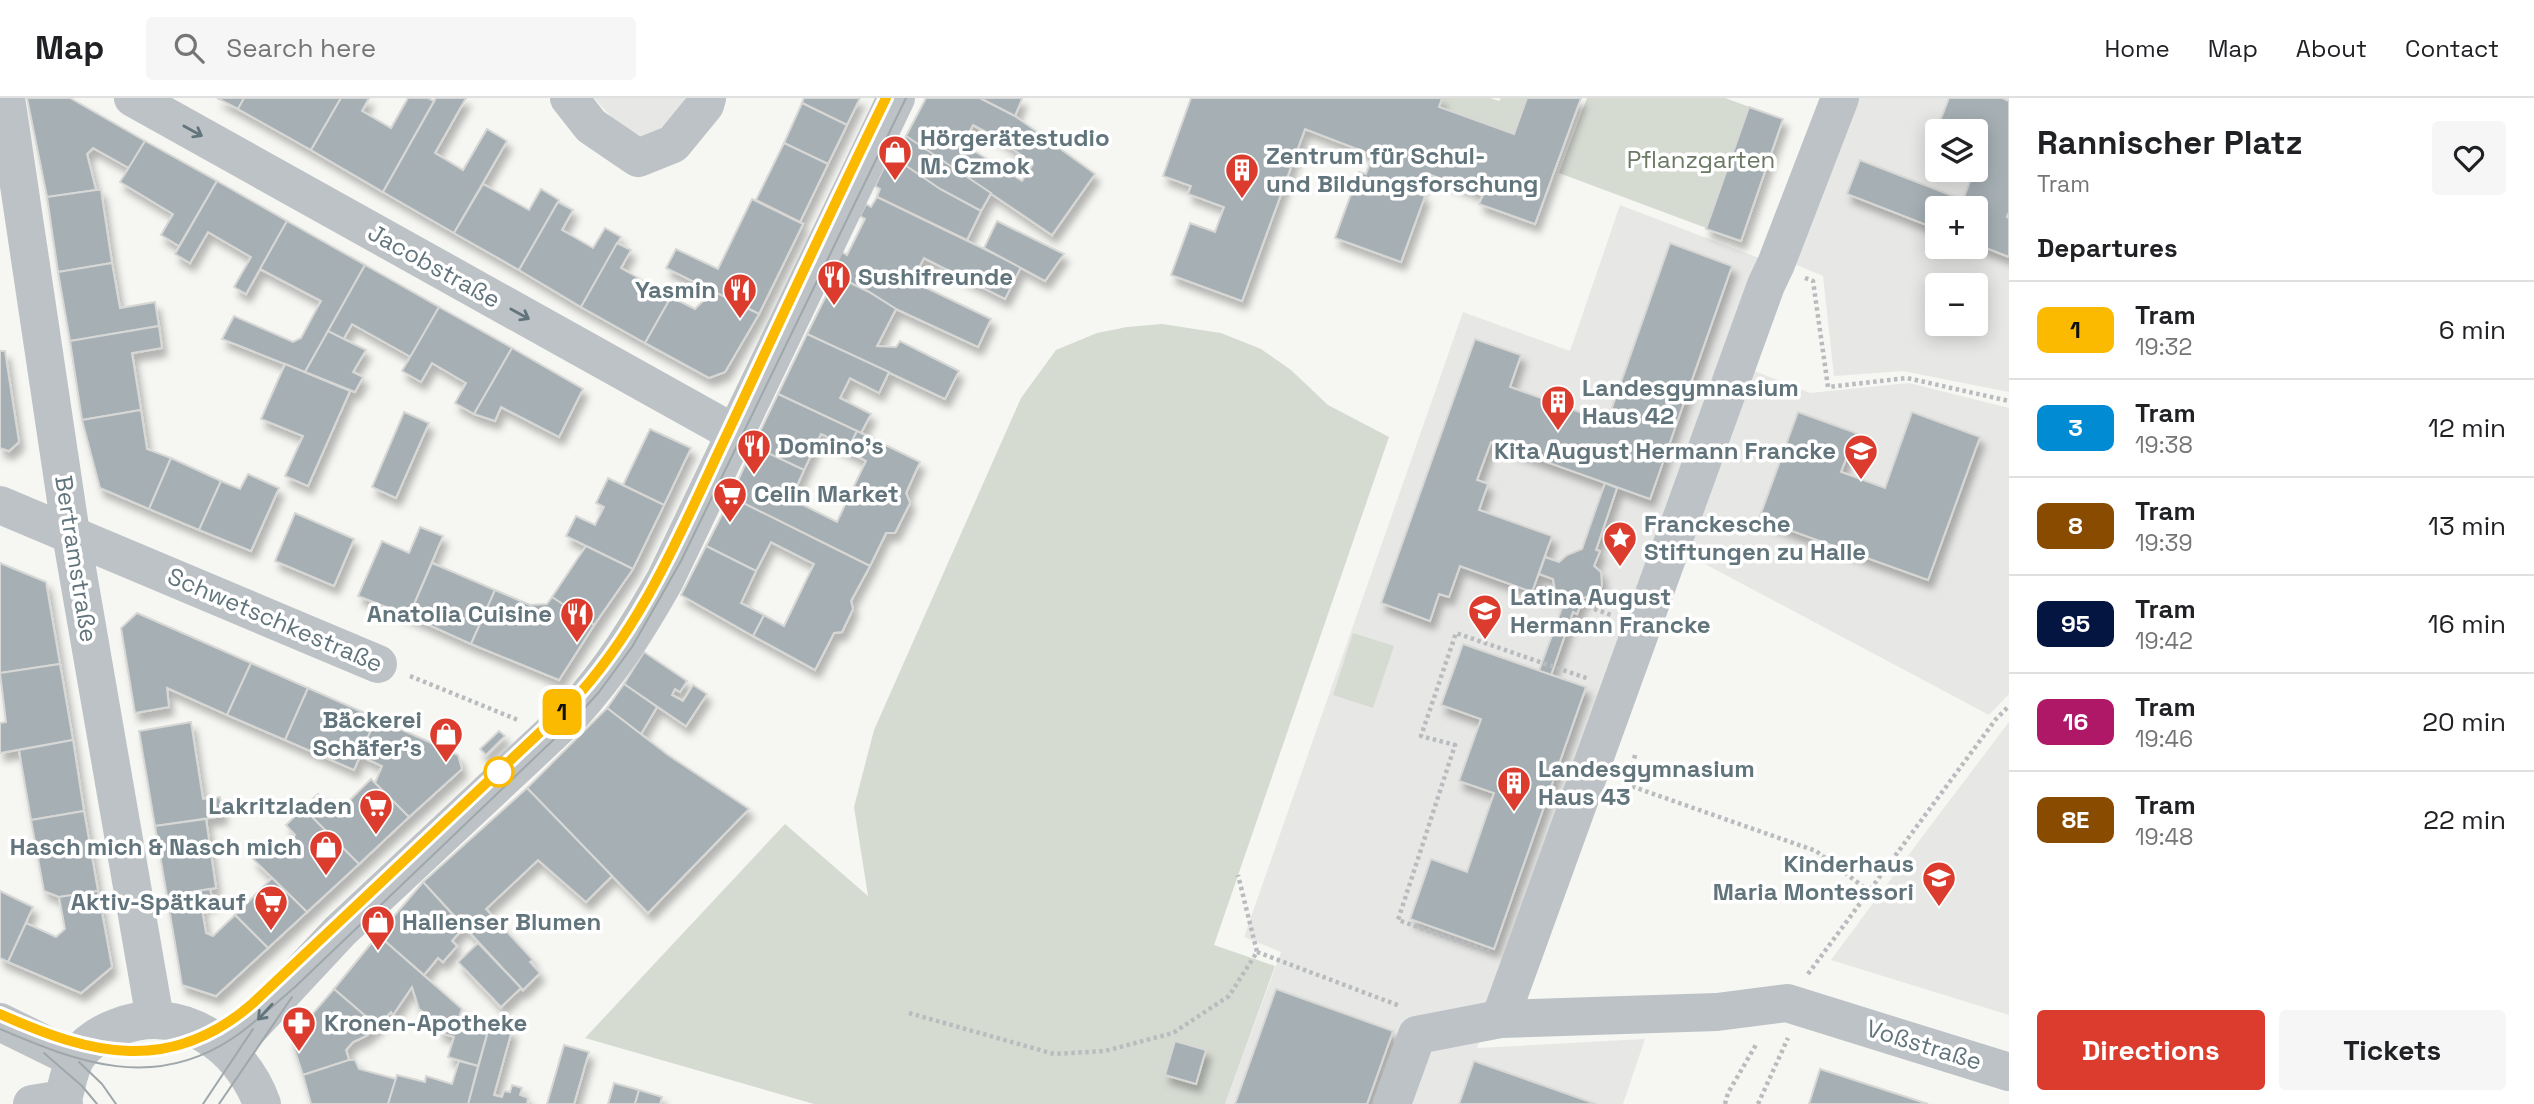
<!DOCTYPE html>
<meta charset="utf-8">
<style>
:root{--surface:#fff;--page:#f6f6f6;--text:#202124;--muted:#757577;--line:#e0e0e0;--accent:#dc3c2d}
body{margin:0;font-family:"Space Grotesk",sans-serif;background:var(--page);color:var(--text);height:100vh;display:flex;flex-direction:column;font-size:26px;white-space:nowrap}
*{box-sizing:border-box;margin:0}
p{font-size:23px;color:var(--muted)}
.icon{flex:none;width:38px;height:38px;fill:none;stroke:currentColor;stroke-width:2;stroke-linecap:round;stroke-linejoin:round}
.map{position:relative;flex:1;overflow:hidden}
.side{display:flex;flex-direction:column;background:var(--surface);width:525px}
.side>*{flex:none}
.badge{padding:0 14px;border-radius:10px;font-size:24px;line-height:46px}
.buttons{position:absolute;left:1925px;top:21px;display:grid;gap:14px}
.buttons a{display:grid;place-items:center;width:63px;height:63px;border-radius:7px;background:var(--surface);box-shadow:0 4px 18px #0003;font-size:35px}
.map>.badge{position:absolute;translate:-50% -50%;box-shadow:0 0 0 4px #fff}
h2{padding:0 28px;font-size:26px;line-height:63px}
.round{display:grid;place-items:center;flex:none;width:74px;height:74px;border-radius:7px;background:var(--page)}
.summary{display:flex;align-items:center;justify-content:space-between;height:119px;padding:0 28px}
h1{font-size:33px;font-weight:800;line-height:52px}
.action{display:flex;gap:14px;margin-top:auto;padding:14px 28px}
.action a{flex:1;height:80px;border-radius:7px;background:var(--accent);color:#fff;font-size:28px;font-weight:800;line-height:80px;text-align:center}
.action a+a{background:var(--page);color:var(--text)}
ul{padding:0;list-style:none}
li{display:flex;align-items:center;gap:21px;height:98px;padding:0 28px;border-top:2px solid var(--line)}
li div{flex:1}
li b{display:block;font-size:26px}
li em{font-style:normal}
li .badge{min-width:77px;font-weight:700;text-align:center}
header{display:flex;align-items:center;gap:42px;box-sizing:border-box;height:98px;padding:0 35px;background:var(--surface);border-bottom:2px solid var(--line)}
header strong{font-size:33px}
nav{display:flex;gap:38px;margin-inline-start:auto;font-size:24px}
.search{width:490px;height:63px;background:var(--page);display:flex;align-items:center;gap:18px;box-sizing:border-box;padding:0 24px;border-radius:7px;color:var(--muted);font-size:26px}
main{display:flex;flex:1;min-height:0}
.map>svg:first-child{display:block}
.built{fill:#e7e7e6;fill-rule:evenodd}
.green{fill:#d6dbd2}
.building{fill:#a6b0b4;stroke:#d7d7d5;stroke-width:2;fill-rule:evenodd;filter:url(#shadow)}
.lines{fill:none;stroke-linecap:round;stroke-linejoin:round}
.path{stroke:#b9bcbe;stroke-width:4.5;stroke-dasharray:3.5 3.5;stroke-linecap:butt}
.minor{stroke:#bcc2c5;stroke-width:38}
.tram{stroke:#9ea7aa;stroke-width:2}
.oneway{stroke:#62757d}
.line-casing{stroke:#fff;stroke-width:16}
.line{stroke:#fbba00;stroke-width:10}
.stop-dot{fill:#fff;stroke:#fbba00;stroke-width:3.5}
.labels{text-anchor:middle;stroke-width:7;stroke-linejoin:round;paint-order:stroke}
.poi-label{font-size:24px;font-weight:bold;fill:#62757d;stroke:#fff;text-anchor:start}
.park-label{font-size:24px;fill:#6c7a65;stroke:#fff}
.street-label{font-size:24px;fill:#62757d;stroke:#fff}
</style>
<header>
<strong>Map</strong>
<div class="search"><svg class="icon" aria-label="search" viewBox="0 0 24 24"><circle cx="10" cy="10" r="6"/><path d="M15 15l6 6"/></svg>Search here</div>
<nav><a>Home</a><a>Map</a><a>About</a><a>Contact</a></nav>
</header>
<main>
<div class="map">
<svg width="2009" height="1006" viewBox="0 0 2009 1006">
<defs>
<filter id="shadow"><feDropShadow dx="4.5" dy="8" stdDeviation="3.5" flood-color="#0004"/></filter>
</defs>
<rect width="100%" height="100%" fill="#f6f6f3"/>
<g class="built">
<polygon points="594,0 689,0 661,43 643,44 625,34"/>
<path d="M1851,0H2009V294L1903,273L1834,278L1823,178L1792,165ZM1937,33H1976V72H1937ZM1937,110H1976V149H1937ZM1937,187H1976V226H1937Z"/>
<polygon points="1620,107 1759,160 1477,950 1645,941 1623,1006 1225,1006 1281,854 1244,839 1463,214 1570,253"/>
<polygon points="1752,272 1810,295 1909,285 2009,310 2009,596 1989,617 1688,457"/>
<polygon points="2009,624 2009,917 1831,862 1928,731"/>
</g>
<g class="green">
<polygon points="1442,0 1490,0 1499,3 1501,0 1527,0 1514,36 1439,9"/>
<polygon points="1587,0 1725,0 1783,21 1741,143 1559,75"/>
<polygon points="1162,226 1221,235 1261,251 1291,272 1328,307 1389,339 1214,847 1275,868 1225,1006 814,1006 585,940 785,726 868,798 854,709 874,632 1021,300 1056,252 1097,235 1127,229"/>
<polygon points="1353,535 1394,548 1373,610 1333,597"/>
</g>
<g class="building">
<polygon points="27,0 70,0 145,43 129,70 93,50 87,56 96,92 47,99"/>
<polygon points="217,0 244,0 238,11"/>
<polygon points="244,0 341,0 311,52 238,11"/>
<polygon points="341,0 369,0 362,13 391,30 408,0 428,0 434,3 383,94 311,52"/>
<polygon points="436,0 466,0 435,55 463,72 487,31 507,43 454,135 383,94"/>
<polygon points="804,0 860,0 847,27 802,5"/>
<path d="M926,0H980L1015,18L1095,76L1052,137L906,38ZM973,27L1001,42L1033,66L1022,83L963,46Z"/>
<polygon points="980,0 1020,0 1022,1 1015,18"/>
<polygon points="1191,0 1442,0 1439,9 1514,36 1527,0 1581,0 1535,126 1479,106 1483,97 1426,75 1418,96 1425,98 1401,164 1335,140 1359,74 1366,76 1373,57 1305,31 1242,203 1171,177 1190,125 1215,134 1224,109 1188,96 1191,88 1163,78"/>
<polygon points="1949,0 2002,0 2009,3 2009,114 2007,119 2009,120 2009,159 1976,146 1976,110 1937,110 1937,131 1847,96 1860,62 1963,102 1977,65 1976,33 1937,33 1937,50 1931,47"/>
<polygon points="802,5 847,27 828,66 784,45"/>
<polygon points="1749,9 1783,21 1741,143 1706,131"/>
<polygon points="906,38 991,95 981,113 940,91 896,61"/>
<polygon points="145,43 217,83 179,148 161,137 173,116 120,84"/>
<polygon points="784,45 828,66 800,124 756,102"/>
<polygon points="896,61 940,91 981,113 967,142 877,99 880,91 875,88 886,65 892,68"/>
<polygon points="217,83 287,123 246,196 234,189 251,159 208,134 190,165 175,156"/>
<polygon points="483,86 529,112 541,91 559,102 519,172 454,135"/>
<polygon points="96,92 101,92 112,165 58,174 47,99"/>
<polygon points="877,99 1021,169 1005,201 924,160 912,183 991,221 978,249 896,211 869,194 836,178 841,169 835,166 842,154 847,157 865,121 860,118 866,106 871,109"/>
<polygon points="752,101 803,126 759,216 666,170 676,151 718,171"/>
<polygon points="558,104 573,112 562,132 593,150 605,130 621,139 581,209 519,172"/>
<polygon points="287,123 365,167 305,274 222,241 234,218 293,244 301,240 321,203 260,171"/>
<polygon points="997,123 1064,156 1045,183 984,150"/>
<polygon points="617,145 631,152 621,170 671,199 645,245 581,209"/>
<polygon points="1670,145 1732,168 1650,401 1491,344 1477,382 1488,386 1479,412 1552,438 1532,494 1460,468 1449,499 1439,496 1430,523 1381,505 1475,241 1521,257 1510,289 1607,324"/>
<polygon points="112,165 120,210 155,204 159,228 70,243 58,174"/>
<polygon points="365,167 439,209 411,259 352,226 343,242 328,233"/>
<polygon points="836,178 869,194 896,211 877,248 896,249 900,243 959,273 945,301 807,236"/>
<polygon points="713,193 759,216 725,274 709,280 645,245 671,199 695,211"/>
<polygon points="439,209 512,250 474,316 455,305 466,285 432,265 421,284 402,273"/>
<polygon points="159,228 162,250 132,255 141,312 82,322 70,243"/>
<polygon points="328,233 366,252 353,274 363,279 355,294 305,274"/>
<polygon points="807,236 889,274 879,295 850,280 840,300 871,316 861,335 778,296"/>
<polygon points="512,250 583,291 559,339 501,309 495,323 474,316"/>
<polygon points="0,253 5,253 19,344 9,353 0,350"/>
<polygon points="285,266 350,293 308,388 285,378 303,338 261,321"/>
<polygon points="778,296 857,333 847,353 831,345 826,338 821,336 804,372 753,348"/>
<polygon points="141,312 147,351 171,360 149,411 100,390 82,322"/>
<polygon points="404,314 429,325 396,400 372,389"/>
<polygon points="1798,314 1856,335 1841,374 1885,390 1912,314 1980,339 1928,482 1759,421"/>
<polygon points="650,331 691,350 664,407 623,387"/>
<polygon points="857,333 920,364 906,395 910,405 895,435 886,435 870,468 731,399 753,348 804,372 791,401 837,424 866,363 847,353"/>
<polygon points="171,360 221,383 199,432 149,411"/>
<polygon points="248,376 279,390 251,453 199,432 221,383 240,391"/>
<polygon points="608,380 664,407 633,471 566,438 576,418 595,427 604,409 596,405"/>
<polygon points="1605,385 1617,390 1596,452 1600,453 1594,468 1601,474 1602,488 1596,496 1583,500 1577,516 1573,514 1551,577 1539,573 1563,507 1556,498 1553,481 1539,476 1545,459 1559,464 1567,457 1582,451"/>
<polygon points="731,399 870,468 851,503 853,511 842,534 834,535 815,572 753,538 764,517 784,528 814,466 771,444 756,473 706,448"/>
<polygon points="295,415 354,441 334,488 275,463"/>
<polygon points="420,429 443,438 409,518 358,498 382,443 409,455"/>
<polygon points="586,448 633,471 594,527 552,499"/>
<polygon points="706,448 756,473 741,505 764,517 753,538 681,497"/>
<polygon points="0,465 46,484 60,566 0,575"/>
<polygon points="432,465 495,492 471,546 409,518"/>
<polygon points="495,492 530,507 547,506 552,499 594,527 559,582 471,546"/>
<polygon points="137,515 251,565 227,617 167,590 169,609 135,615 121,530"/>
<polygon points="1463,546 1586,589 1494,851 1410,821 1431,761 1467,774 1494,695 1459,683 1481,621 1441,607"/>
<polygon points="644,554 687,583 680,594 675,591 672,597 683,603 693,587 707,596 686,628 624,586"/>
<polygon points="251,565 308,590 285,642 227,617"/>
<polygon points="60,566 73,642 0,655 0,625 6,624 0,575"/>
<polygon points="624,586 657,609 641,636 607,610"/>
<polygon points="308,590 376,620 354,672 285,642"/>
<polygon points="607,610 668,657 749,711 648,815 527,690"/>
<polygon points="376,620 458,657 462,671 409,719 375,685 382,668 360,658"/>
<polygon points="191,624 203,701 220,699 223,718 155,728 139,633"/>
<polygon points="499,633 505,638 486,657 480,651"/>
<polygon points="73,642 84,713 31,722 19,652"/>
<polygon points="371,681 409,719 359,766 303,710 318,696 337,715"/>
<polygon points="527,690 612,778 586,804 538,762 486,811 533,862 530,864 540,875 523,892 423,784"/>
<polygon points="303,710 359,766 307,814 253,761 272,742 281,751 295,737 286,727"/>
<polygon points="84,713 98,793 59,799 44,793 31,722"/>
<polygon points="206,721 216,790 167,798 155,728"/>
<polygon points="272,780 307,814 268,850 235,817"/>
<polygon points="423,784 464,829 452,843 457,848 443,864 438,860 424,877 378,837"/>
<polygon points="210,791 213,805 201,806 206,835 213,838 235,817 268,850 216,898 182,887 167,798"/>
<polygon points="0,793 33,809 8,864 0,860"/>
<polygon points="98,793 112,869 81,895 8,864 26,825 56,839 65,831 59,799"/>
<polygon points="378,837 462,911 459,919 490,926 478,968 448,959 454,939 438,934 441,927 419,911 412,889 393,917 391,914 377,928 334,891"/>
<polygon points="478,845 521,890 501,909 458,864"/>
<polygon points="334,891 377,928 366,938 353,944 346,952 349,962 303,977 291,941"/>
<polygon points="1276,891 1393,933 1367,1006 1235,1006"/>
<polygon points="490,926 512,932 494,997 502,999 504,993 510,994 512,987 522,990 520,997 528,1000 527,1006 468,1006"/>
<polygon points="1175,943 1206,952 1196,986 1165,977"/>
<polygon points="564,947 589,954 574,1006 547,1006"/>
<polygon points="349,962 355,962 359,971 396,981 388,1006 311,1006 303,977"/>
<polygon points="459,963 478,968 468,1006 388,1006 397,977 425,984 426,978 452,986"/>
<polygon points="1474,963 1596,1006 1459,1006"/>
<polygon points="1820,971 1928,1006 1809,1006"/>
<polygon points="614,985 639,992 635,1006 608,1006"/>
<polygon points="639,992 662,999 660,1006 635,1006"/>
</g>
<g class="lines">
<g class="path">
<polyline points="1805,180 1813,183 1828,289 1907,280 2009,303"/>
<polyline points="1581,506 1611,517"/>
<polyline points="410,578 518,622"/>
<polyline points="1635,657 1628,687 1816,753 1869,793"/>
<polyline points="1257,854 1400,908"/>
<polyline points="1490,854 1398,822 1455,647 1421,638 1456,535 1589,581"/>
<polyline points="1808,876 1996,621 2009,608"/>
<polyline points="909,915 1054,956 1105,953 1173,935 1229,898 1257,854 1238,777"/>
<polyline points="1725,1006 1728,995 1757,945"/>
<polyline points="1758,1006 1788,940"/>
</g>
<g class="minor">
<polyline points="6,0 71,436 155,921"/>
<polyline points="133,0 734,335"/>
<polyline points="569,0 591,28 638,60 673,46 705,7 707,0"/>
<polyline points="1840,0 1776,166 1766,187 1500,921 1717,914 1787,905 2009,974"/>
<polyline points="0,407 378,566"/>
<polyline points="0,924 75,961"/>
<path d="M229,952L340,833L573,615C612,571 636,533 665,482L896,0"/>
<polyline points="32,1006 63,1001"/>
<path d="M64,1006L63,1001C67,988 69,972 76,960C86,944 101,935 118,929C180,905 241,947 262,1006"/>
<polyline points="1392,1006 1417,937 1500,921"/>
</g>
<g class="tram">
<path d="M0,916C91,957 171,978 252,906L570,606L616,551L667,464L886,0"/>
<path d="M0,931C79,965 154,993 233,940C255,925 275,906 295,889L572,624L599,594L632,549L681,463L906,0"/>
<polyline points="44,955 82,988 97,1006"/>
<polyline points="79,964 102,986 116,1006"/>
<polyline points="203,1006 253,931"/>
<polyline points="219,1006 292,899"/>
</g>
</g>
<defs><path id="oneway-shaft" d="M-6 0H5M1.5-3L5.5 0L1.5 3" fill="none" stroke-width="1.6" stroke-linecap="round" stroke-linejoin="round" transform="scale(1.75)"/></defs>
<g class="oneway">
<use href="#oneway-shaft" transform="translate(193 33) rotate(29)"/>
<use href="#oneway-shaft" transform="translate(520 216) rotate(29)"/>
<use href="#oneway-shaft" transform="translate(265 914) rotate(133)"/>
</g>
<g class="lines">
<g class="line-casing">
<path id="line" d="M0,916C91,957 170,977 252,906L570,606C644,528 683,428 729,332C781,221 832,110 886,0"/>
</g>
<use href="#line" class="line"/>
</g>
<defs>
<g id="shop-pin" transform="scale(1.75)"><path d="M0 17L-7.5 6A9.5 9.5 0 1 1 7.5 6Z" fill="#dc3c2d" stroke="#fff"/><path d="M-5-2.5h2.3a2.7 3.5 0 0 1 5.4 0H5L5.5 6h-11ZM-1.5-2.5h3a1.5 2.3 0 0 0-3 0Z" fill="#fff"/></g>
<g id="building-pin" transform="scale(1.75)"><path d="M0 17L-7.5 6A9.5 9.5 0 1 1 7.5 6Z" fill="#dc3c2d" stroke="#fff"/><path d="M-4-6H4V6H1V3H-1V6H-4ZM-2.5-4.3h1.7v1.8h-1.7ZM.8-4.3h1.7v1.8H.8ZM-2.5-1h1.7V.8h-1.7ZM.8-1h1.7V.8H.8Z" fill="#fff"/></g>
<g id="restaurant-pin" transform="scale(1.75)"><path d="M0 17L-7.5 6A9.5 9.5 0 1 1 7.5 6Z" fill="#dc3c2d" stroke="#fff"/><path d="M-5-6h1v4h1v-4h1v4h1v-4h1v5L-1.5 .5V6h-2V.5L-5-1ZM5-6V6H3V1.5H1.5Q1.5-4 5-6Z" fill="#fff"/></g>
<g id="school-pin" transform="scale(1.75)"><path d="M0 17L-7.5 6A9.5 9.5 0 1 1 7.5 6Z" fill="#dc3c2d" stroke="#fff"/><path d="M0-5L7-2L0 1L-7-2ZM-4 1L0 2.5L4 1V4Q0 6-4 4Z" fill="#fff"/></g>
<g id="supermarket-pin" transform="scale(1.75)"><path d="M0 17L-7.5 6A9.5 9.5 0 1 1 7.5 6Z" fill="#dc3c2d" stroke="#fff"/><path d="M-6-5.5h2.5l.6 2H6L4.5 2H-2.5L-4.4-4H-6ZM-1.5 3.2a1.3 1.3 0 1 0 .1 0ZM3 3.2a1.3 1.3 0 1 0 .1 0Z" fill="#fff"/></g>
<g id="sight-pin" transform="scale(1.75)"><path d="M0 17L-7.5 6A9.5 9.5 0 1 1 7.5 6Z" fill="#dc3c2d" stroke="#fff"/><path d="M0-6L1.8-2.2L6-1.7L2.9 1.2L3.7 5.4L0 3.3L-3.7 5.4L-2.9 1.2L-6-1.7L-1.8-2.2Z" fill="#fff"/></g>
<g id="pharmacy-pin" transform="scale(1.75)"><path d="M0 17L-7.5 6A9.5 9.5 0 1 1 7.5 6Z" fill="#dc3c2d" stroke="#fff"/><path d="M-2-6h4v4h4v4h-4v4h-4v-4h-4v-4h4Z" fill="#fff"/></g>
</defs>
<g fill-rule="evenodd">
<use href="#shop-pin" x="895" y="54"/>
<use href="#building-pin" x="1242" y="72"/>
<use href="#restaurant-pin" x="834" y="179"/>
<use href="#restaurant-pin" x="740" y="192"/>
<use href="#building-pin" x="1558" y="304"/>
<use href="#restaurant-pin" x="754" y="348"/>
<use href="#school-pin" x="1861" y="353"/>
<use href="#supermarket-pin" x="730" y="396"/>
<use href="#sight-pin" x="1620" y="440"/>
<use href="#school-pin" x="1485" y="513"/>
<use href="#restaurant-pin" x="577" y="516"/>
<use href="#shop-pin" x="446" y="636"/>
<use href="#building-pin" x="1514" y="685"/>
<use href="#supermarket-pin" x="376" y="708"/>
<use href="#shop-pin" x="326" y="749"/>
<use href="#school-pin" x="1939" y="780"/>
<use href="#supermarket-pin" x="271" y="804"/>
<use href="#shop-pin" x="378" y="824"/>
<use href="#pharmacy-pin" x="299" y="925"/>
</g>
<circle class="stop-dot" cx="499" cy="674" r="14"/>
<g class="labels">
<g class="poi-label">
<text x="920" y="48">Hörgerätestudio<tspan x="920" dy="28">M. Czmok</tspan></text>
<text x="1266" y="66">Zentrum für Schul-<tspan x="1266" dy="28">und Bildungsforschung</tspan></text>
<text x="858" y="187">Sushifreunde</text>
<text x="716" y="200" text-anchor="end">Yasmin</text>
<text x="1582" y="298">Landesgymnasium<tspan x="1582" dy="28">Haus 42</tspan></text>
<text x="778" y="356">Domino's</text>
<text x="1836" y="361" text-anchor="end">Kita August Hermann Francke</text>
<text x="754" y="404">Celin Market</text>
<text x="1644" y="434">Franckesche<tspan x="1644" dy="28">Stiftungen zu Halle</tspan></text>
<text x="1510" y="507">Latina August<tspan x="1510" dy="28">Hermann Francke</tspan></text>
<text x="552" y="524" text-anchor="end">Anatolia Cuisine</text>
<text x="422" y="630" text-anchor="end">Bäckerei<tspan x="422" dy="28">Schäfer’s</tspan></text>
<text x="1538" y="679">Landesgymnasium<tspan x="1538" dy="28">Haus 43</tspan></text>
<text x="352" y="716" text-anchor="end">Lakritzladen</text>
<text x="302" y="757" text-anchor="end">Hasch mich &amp; Nasch mich</text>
<text x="1914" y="774" text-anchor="end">Kinderhaus<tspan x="1914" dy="28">Maria Montessori</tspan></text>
<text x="246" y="812" text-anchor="end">Aktiv-Spätkauf</text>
<text x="402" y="832">Hallenser Blumen</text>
<text x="324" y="933">Kronen-Apotheke</text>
</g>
<g class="park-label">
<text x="1701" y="70">Pflanzgarten</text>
</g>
<g class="street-label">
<text transform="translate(434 168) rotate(29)" y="8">Jacobstraße</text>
<text transform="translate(76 461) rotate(81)" y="8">Bertramstraße</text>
<text transform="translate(275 522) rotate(23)" y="8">Schwetschkestraße</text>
<text transform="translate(1924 947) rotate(17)" y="8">Voßstraße</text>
</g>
</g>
</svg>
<div class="buttons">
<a><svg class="icon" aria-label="layers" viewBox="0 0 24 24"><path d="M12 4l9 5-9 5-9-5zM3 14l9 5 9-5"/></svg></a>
<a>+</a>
<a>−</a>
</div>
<b class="badge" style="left:562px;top:614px;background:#fbba00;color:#111">1</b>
</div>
<section class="side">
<div class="summary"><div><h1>Rannischer Platz</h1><p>Tram</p></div><a class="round"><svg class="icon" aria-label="heart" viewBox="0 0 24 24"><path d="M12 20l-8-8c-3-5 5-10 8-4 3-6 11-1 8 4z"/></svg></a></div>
<h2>Departures</h2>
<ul>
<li><span class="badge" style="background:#fbba00;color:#111">1</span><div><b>Tram</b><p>19:32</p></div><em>6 min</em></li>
<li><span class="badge" style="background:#008bd2;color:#fff">3</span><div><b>Tram</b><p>19:38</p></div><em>12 min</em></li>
<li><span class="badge" style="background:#884b00;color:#fff">8</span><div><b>Tram</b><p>19:39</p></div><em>13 min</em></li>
<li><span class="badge" style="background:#051541;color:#fff">95</span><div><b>Tram</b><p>19:42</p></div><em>16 min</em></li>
<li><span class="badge" style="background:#af1867;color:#fff">16</span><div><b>Tram</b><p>19:46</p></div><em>20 min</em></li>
<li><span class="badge" style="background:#884b00;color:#fff">8E</span><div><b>Tram</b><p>19:48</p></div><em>22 min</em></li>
</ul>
<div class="action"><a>Directions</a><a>Tickets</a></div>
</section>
</main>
